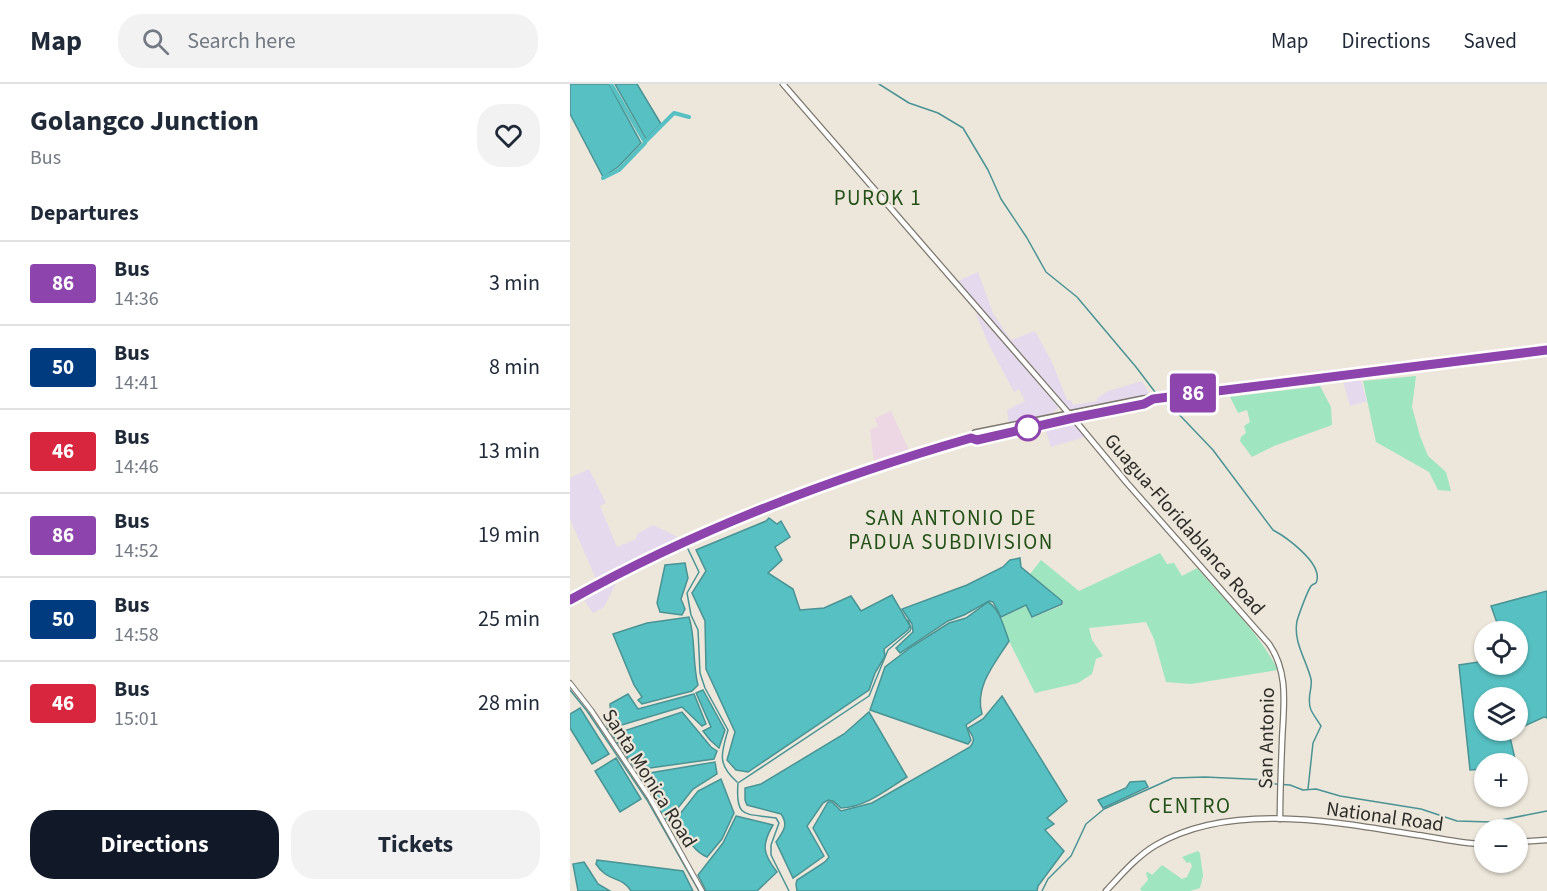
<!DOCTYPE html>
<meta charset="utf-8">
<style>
:root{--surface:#fff;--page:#f2f2f3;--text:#1f2937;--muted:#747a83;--line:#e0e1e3;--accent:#111827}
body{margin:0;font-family:"Source Sans 3",sans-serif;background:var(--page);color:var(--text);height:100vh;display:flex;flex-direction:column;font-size:22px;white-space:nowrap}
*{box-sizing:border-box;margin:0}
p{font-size:20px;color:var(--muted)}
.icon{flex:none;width:33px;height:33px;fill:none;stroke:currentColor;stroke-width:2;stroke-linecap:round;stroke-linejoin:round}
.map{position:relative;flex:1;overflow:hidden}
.side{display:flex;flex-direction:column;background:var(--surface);width:570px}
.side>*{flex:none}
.badge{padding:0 12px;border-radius:4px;font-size:21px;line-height:39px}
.controls{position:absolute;left:904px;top:537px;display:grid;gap:12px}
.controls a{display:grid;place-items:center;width:54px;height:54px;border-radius:50%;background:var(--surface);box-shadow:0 2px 4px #0004;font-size:30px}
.map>.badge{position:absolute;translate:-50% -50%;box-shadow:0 0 0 3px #fff}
h2{padding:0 30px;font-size:22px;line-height:54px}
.round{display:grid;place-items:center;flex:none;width:63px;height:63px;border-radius:24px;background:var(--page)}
.headline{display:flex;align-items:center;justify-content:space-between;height:102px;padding:0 30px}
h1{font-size:28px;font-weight:700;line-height:45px}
.button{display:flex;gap:12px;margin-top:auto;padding:12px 30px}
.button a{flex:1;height:69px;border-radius:24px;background:var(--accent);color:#fff;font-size:24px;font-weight:700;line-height:69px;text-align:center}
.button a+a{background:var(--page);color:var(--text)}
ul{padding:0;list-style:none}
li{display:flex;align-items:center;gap:18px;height:84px;padding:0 30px;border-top:2px solid var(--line)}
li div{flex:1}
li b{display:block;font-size:22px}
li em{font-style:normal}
li .badge{min-width:66px;font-weight:700;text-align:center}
header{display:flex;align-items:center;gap:36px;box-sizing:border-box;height:84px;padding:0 30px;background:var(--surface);border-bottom:2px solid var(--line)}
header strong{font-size:28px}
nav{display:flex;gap:33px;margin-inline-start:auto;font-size:21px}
.search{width:420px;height:54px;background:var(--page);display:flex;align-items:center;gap:15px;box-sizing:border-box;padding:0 21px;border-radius:24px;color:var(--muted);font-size:22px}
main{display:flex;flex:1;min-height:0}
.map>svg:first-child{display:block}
.commercial{fill:#e4d9ed}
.industrial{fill:#edd7e4}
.green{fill:#9ee5c0}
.water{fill:#57c0c2;stroke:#4a9394;stroke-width:1.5}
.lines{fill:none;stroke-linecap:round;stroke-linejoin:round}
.stream{stroke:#4a9394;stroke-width:1.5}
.canal{stroke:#57c0c2;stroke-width:4}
.tertiary-casing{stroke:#7c776d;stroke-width:6}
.secondary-casing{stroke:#7c776d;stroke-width:7}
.primary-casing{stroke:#7c776d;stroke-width:7}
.trunk-casing{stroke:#7c776d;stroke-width:8}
.tertiary{stroke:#fff;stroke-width:4}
.secondary{stroke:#fff;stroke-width:4.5}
.primary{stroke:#fff;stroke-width:4.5}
.trunk{stroke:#fff;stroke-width:5}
.line-casing{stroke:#fff;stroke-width:14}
.line{stroke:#8e44ad;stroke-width:9}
.stop-dot{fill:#fff;stroke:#8e44ad;stroke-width:3}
.labels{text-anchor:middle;stroke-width:4.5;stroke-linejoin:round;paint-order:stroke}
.street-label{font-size:20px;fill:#2d2b27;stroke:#ede7db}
.neighbourhood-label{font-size:21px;letter-spacing:1.5px;fill:#225017;stroke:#ede7db}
</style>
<header>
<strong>Map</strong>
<div class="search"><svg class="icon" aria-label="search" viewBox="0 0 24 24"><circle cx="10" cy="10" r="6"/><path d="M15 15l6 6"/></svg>Search here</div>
<nav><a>Map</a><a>Directions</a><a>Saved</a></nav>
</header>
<main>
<section class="side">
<div class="headline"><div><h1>Golangco Junction</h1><p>Bus</p></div><a class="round"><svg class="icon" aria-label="heart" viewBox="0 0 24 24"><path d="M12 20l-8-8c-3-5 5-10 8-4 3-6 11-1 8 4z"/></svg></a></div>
<h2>Departures</h2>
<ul>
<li><span class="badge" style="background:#8e44ad;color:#fff">86</span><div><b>Bus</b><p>14:36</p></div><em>3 min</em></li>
<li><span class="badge" style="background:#003b80;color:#fff">50</span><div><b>Bus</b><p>14:41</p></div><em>8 min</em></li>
<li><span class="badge" style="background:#d7263d;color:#fff">46</span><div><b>Bus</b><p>14:46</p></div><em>13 min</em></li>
<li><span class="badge" style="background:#8e44ad;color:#fff">86</span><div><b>Bus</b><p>14:52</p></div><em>19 min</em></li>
<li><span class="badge" style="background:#003b80;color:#fff">50</span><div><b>Bus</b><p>14:58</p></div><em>25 min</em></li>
<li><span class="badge" style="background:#d7263d;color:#fff">46</span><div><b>Bus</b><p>15:01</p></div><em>28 min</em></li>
</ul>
<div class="button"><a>Directions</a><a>Tickets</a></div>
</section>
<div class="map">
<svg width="977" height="807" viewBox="0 0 977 807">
<rect width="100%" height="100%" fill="#ede7db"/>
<g class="commercial">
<polygon points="408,188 423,229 441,256 465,247 482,278 497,316 501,316 503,321 527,317 527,314 538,307 572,297 580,311 498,327 388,197"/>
<polygon points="405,228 472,301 486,320 488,324 483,329 439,339 437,326 455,317 449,305 444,308 419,261"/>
<polygon points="790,294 797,317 780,322 773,297"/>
<polygon points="503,337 515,353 481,363 475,344"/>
<polygon points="19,385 36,419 30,422 47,463 66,455 67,450 83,441 108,453 26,495 0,435 0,394"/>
<polygon points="47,497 34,523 23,529 14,516"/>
</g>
<polygon class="industrial" points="321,327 339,366 304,379 300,345 308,343 305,334"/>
<g class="green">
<polygon points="846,292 842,323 850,352 858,372 876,388 881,407 868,406 859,388 806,358 793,297"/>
<polygon points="750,302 761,323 762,341 704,362 682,373 670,357 671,353 676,349 674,342 680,338 677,326 668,329 660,313"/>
<path d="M590,469L597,480L604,479L612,492L627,484C655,517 688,547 708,586L621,600L596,598L584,555L576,538L519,544L522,556L533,572L526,575L522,590L508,599L465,609L439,557L431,534L456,522L462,534L493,521V517L460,490L471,476L509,507Z"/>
<polygon points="628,767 630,769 633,792 630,804 620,807 572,807 570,805 578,796 576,789 578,788 582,791 592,781 612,795 617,793 622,782 620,778 617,779 612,773"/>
</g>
<g class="water">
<polygon points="0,0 39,0 71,59 48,83 33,93 0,30"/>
<polygon points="45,0 67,0 91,40 76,55"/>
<polygon points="199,434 207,440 211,437 220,453 205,463 212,476 198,489 223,505 230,526 254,524 281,512 291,527 322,511 340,542 338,546 314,565 315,572 305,589 299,606 178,688 166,686 157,676 165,648 136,585 135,537 122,509 136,487 126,466 196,437"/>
<polygon points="450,474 451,483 492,517 492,520 462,533 456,521 431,533 423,518 419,517 394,531 378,537 330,569 326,564 343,548 342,540 332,525 397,501 433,483 440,476"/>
<polygon points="115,479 118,494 111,515 115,525 112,531 90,528 87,519 95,481"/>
<polygon points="977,507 977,634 974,633 948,645 948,614 915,614 915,646 945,647 939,649 946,679 915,680 915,685 900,686 889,581 915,577 915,580 948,580 948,548 930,547 921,522"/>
<path d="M418,518C430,525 434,544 439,557C425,579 404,603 412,630L396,641L401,656L398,660L300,626L315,583L341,563L379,539L396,534Z"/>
<path d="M119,533C126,555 122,578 128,601L122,607L72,620L68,616L72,613L64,601L43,550L77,539Z"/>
<polygon points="133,606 155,646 149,664 140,656 133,647 141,643 126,609"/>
<polygon points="58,610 68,625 124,610 136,640 132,642 112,623 38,645 37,641 41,638 40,620"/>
<path d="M432,612L497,717L477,734L484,740L475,746L494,767L468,802L467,807H227L226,800L227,796L255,778L259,773L243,744L258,718H262L271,727L302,719L400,663C407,654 402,653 398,644L413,635Z"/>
<polygon points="10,624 39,670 22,680 0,644 0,630"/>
<polygon points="112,628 141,663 147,667 144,675 66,686 42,651"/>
<path d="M299,628L337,693C316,706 296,723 271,724L263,717L258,716L253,719L237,742L254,772L223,794L206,758C213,748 219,741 211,730L177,721L175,716V704L191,700L274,650Z"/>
<polygon points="46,674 71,715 50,728 25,687"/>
<polygon points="145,678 147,690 123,705 96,739 67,691"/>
<path d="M151,695L164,729L152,755L137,773C121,766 115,749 106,735L128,707Z"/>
<polygon points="575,697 578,703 533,724 528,716 556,704 560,698"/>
<path d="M166,732L203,741C191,761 193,770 207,788L187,807H136L128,791L153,759Z"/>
<path d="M27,776L113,787L123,807H61C51,791 38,799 26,780Z"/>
<polygon points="14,778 28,800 40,807 8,807 3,780"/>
</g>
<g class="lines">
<g class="stream">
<polyline points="309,0 339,19 368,29 393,44 418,86 431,115 457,154 476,188 507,213 566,283 585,308"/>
<path d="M600,321L643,366L703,446C716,453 751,478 747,496C746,502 745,498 741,502C737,508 729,530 727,537C723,558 736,575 741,595C743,604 736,614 741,626C744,632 748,637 751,642L743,659L738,705"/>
<path d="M118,465L129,488L117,509L121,531L128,546L130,589L135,604L158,646C151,670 147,680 167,698"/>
<polyline points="0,606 17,627 77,716 129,807"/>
<path d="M219,807L201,771V761L209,739L206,734C176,729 165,736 168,699L299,612L318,566L340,547L341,544L338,536"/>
<polyline points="472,807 478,795 501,772 516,740 534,725 603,694 635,693 699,696 705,700 720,701 733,706 746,705 770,712 851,725 887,737 921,738 977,727"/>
</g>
<g class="canal">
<polyline points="41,0 75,58 104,29 119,33"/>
<polyline points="33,94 49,86 75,59"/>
</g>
<g class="tertiary-casing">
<polyline id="tertiary" points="0,599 21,626 80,714 132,807"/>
</g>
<g class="secondary-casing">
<g id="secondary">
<path d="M503,334L557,399L699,560C720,590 713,625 712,659C711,685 710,709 710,735"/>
<polyline points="948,758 977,756"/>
<path d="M536,807C551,791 567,772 586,761C661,717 766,738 847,751C870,754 892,760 915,760"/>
</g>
</g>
<g class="primary-casing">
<polyline id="primary" points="213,0 501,332"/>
</g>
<g class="trunk-casing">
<g id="trunk">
<polyline points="401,354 407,356 503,334 574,320 583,315"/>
<path d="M0,516C127,446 262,394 401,354L405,349L573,315L977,266"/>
</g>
</g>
<use href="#tertiary" class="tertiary"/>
<use href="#secondary" class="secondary"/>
<use href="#primary" class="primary"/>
<use href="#trunk" class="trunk"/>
</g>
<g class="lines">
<g class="line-casing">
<path id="line" d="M0,516C126,445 262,394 401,354L407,356L503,334L574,320L583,315L977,266"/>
</g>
<use href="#line" class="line"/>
</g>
<circle class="stop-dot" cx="458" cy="344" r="12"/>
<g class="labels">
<g class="street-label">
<text transform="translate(615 440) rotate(49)" y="7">Guagua-Floridablanca Road</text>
<text transform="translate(696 654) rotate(-89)" y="7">San Antonio</text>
<text transform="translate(80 694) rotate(58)" y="7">Santa Monica Road</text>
<text transform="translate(815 732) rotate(8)" y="7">National Road</text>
</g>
<g class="neighbourhood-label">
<text x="308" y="121">PUROK 1</text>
<text x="381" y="441">SAN ANTONIO DE<tspan x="381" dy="24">PADUA SUBDIVISION</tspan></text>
<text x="620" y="729">CENTRO</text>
</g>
</g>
</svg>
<div class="controls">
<a><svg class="icon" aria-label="locate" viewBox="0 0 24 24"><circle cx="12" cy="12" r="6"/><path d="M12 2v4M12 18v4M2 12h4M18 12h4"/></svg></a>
<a><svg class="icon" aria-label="layers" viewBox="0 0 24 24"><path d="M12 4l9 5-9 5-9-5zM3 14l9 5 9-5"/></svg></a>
<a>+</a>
<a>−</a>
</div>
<b class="badge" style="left:623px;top:309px;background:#8e44ad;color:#fff">86</b>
</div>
</main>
